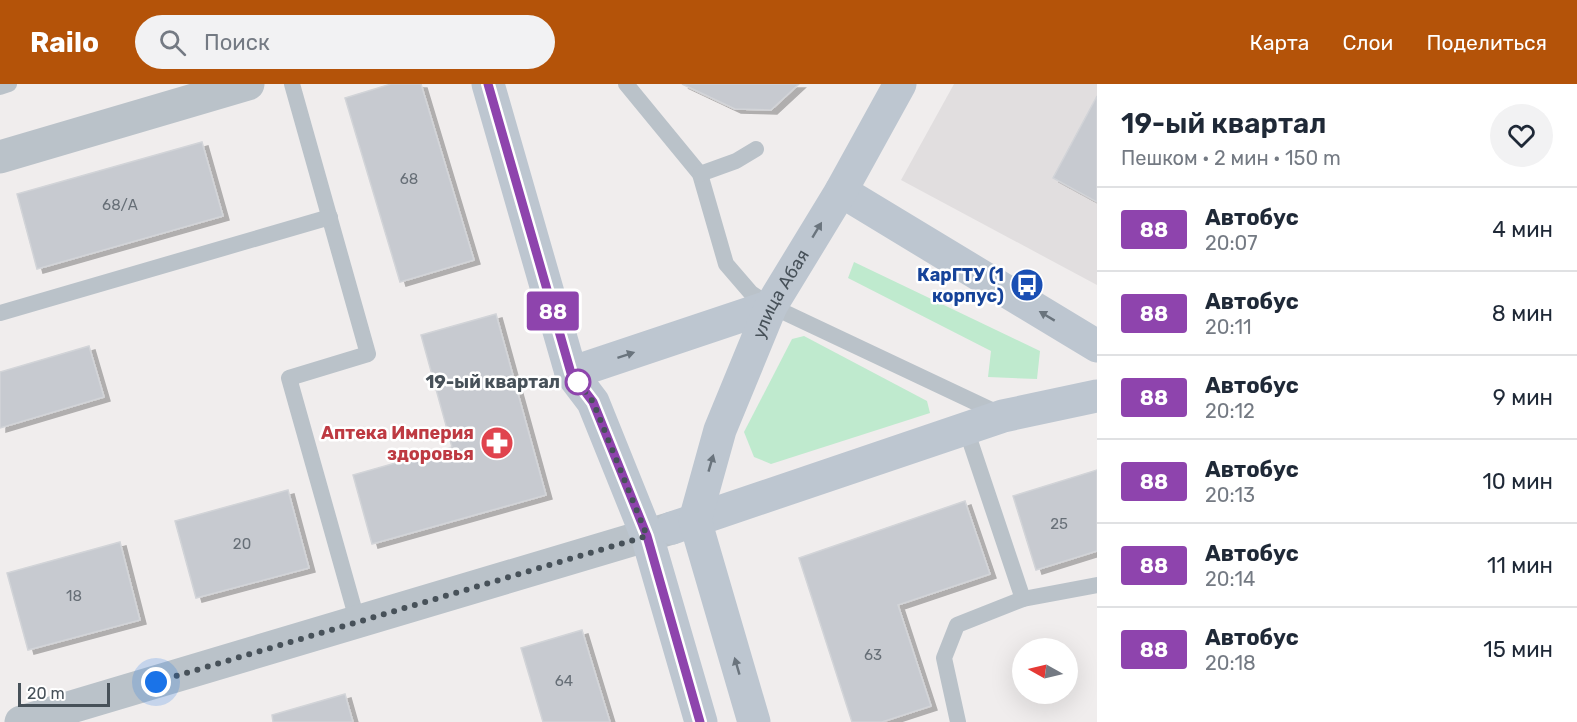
<!DOCTYPE html>
<html lang="ru">
<meta charset="utf-8">
<style>
:root{--surface:#fff;--page:#f2f2f3;--text:#1f2937;--muted:#747a83;--line:#e0e1e3;--accent:#b45309}
body{margin:0;font-family:Rubik,sans-serif;background:var(--page);color:var(--text);height:100vh;display:flex;flex-direction:column;font-size:22px;white-space:nowrap}
*{box-sizing:border-box;margin:0}
p{font-size:20px;color:var(--muted)}
.icon{flex:none;width:33px;height:33px;fill:none;stroke:currentColor;stroke-width:2;stroke-linecap:round;stroke-linejoin:round}
.map{position:relative;flex:1;overflow:hidden}
.sheet{display:flex;flex-direction:column;background:var(--surface);width:480px}
.sheet>*{flex:none}
.badge{padding:0 12px;border-radius:4px;font-size:21px;line-height:39px}
.needle{width:39px;rotate:278deg}
.fabs{position:absolute;left:1012px;top:554px;display:grid;gap:12px}
.fabs a{display:grid;place-items:center;width:66px;height:66px;border-radius:50%;background:var(--surface);box-shadow:0 6px 24px #0002;font-size:30px}
.scale{position:absolute;left:18px;bottom:15px;width:92px;box-sizing:border-box;padding-left:6px;border:3px solid #475159;border-top:0;font-size:16px;line-height:21px;white-space:nowrap;color:#475159;-webkit-text-stroke:4px #fff;paint-order:stroke}
.you{position:absolute;width:30px;height:30px;margin:-15px;border:4px solid #fff;border-radius:50%;background:#1a73e8;box-shadow:0 0 0 9px #1a73e833}
.map>.badge{position:absolute;translate:-50% -50%;box-shadow:0 0 0 3px #fff}
.round{display:grid;place-items:center;flex:none;width:63px;height:63px;border-radius:32px;background:var(--page)}
.overview{display:flex;align-items:center;justify-content:space-between;height:102px;padding:0 24px}
h1{font-size:28px;font-weight:600;line-height:45px}
ul{padding:0;list-style:none}
li{display:flex;align-items:center;gap:18px;height:84px;padding:0 24px;border-top:2px solid var(--line)}
li div{flex:1}
li b{display:block;font-size:22px}
li em{font-style:normal}
li .badge{min-width:66px;font-weight:700;text-align:center}
header{display:flex;align-items:center;gap:36px;box-sizing:border-box;height:84px;padding:0 30px;background:var(--accent);color:#fff}
header strong{font-size:28px}
nav{display:flex;gap:33px;margin-inline-start:auto;font-size:21px}
.search{width:420px;height:54px;background:var(--page);display:flex;align-items:center;gap:15px;box-sizing:border-box;padding:0 21px;border-radius:33px;color:var(--muted);font-size:22px}
main{display:flex;flex:1;min-height:0}
.map>svg:first-child{display:block}
.education{fill:#e1dedf}
.green{fill:#bfeace}
.building{fill:#c7cad0;stroke:#d2d4d8;stroke-width:1.5;filter:url(#shadow)}
.lines{fill:none;stroke-linecap:round;stroke-linejoin:round}
.service{stroke:#bac2c9;stroke-width:16}
.minor{stroke:#bac2c9;stroke-width:33}
.tertiary{stroke:#bac2c9;stroke-width:33}
.secondary{stroke:#bdc6d0;stroke-width:33}
.oneway{fill:#6a747d}
.line-casing{stroke:#fff;stroke-width:14}
.line{stroke:#8e44ad;stroke-width:9}
.walk{stroke:#475159;stroke-width:6;stroke-dasharray:0 10.8}
.stop-dot{fill:#fff;stroke:#8e44ad;stroke-width:3}
.labels{text-anchor:middle;stroke-width:5;stroke-linejoin:round;paint-order:stroke}
.number-label{font-size:15px;fill:#676f77}
.transit-label{font-size:18px;font-weight:bold;fill:#164399;stroke:#fff;text-anchor:end}
.street-label{font-size:18px;fill:#475159;stroke:#fff}
.stop-label{font-size:18px;font-weight:bold;fill:#475159;stroke:#fff;text-anchor:end}
.health-label{font-size:18px;font-weight:bold;fill:#be3a42;stroke:#fff;text-anchor:end}
</style>
<header>
<strong>Railo</strong>
<div class="search"><svg class="icon" aria-label="search" viewBox="0 0 24 24"><circle cx="10" cy="10" r="6"/><path d="M15 15l6 6"/></svg>Поиск</div>
<nav><a>Карта</a><a>Слои</a><a>Поделиться</a></nav>
</header>
<main>
<div class="map">
<svg width="1097" height="638" viewBox="0 0 1097 638">
<defs>
<filter id="shadow"><feDropShadow dx="6" dy="4" stdDeviation="0" flood-color="#0004"/></filter>
</defs>
<rect width="100%" height="100%" fill="#f0eded"/>
<polygon class="education" points="954,0 1097,0 1097,201 901,96"/>
<g class="green">
<polygon points="854,178 1040,267 1037,295 988,293 991,267 848,194"/>
<polygon points="804,252 927,317 930,329 771,380 754,373 744,348 792,255"/>
</g>
<g class="building">
<polygon points="391,0 421,0 474,176 400,198 345,14"/>
<polygon points="682,0 799,0 771,26 735,25"/>
<polygon points="1097,12 1097,118 1053,94"/>
<polygon points="202,58 223,132 37,185 17,110"/>
<polygon points="496,230 546,411 372,460 353,391 452,363 421,251"/>
<polygon points="89,262 104,313 0,344 0,288"/>
<polygon points="1097,386 1097,467 1036,486 1013,412"/>
<polygon points="288,406 309,484 196,514 175,437"/>
<polygon points="965,417 990,490 898,521 931,622 882,638 852,638 799,474"/>
<polygon points="120,458 140,536 28,566 7,489"/>
<polygon points="582,546 610,638 543,638 521,564"/>
<polygon points="345,610 353,638 273,638 272,631"/>
</g>
<g class="lines">
<g class="service">
<polyline points="292,0 368,270 289,294 358,539"/>
<polyline points="626,0 700,90 726,180 751,209 771,222 1002,331"/>
<polyline points="0,3 9,0"/>
<polyline points="700,90 736,77 756,65"/>
<polyline points="0,229 330,133"/>
<polyline points="1023,515 1097,501"/>
<polyline points="958,638 944,574 957,541 1023,515 966,345"/>
</g>
<polyline class="minor" points="0,73 248,0"/>
<polyline class="tertiary" points="21,638 672,444"/>
<g class="secondary">
<polyline points="488,0 571,289 593,318 647,452 701,638"/>
<polyline points="841,107 1097,262"/>
<polyline points="571,289 771,222"/>
<polyline points="672,444 1003,332 1097,312"/>
<path id="s1" d="M754,638L695,436L720,346L771,222L841,107L900,0"/>
</g>
</g>
<defs><path id="oneway-solid" d="M-6-.8H1V-3.2L6.5 0L1 3.2V.8H-6Z" transform="scale(1.5)"/></defs>
<g class="oneway">
<use href="#oneway-solid" transform="translate(817 146) rotate(-59)"/>
<use href="#oneway-solid" transform="translate(1047 232) rotate(-149)"/>
<use href="#oneway-solid" transform="translate(626 271) rotate(-18)"/>
<use href="#oneway-solid" transform="translate(711 379) rotate(-74)"/>
<use href="#oneway-solid" transform="translate(737 582) rotate(-106)"/>
</g>
<g class="lines">
<g class="line-casing">
<polyline id="line" points="488,0 571,289 593,318 647,452 700,638"/>
</g>
<use href="#line" class="line"/>
<polyline class="walk" points="156,598 647,452 593,318 578,298"/>
</g>
<defs>
<g id="bus-disc" transform="scale(1.725)"><circle r="9.5" fill="#1a4fb4" stroke="#fff"/><path d="M-5-6H5V4H4V6H2V4H-2V6H-4V4H-5ZM-3.5-4V0h7V-4ZM-3.5 1.2v1.5H-2V1.2ZM2 1.2v1.5H3.5V1.2Z" fill="#fff"/></g>
<g id="pharmacy-disc" transform="scale(1.725)"><circle r="9.5" fill="#e0444e" stroke="#fff"/><path d="M-2-6h4v4h4v4h-4v4h-4v-4h-4v-4h4Z" fill="#fff"/></g>
</defs>
<g fill-rule="evenodd">
<use href="#bus-disc" x="1027" y="201"/>
<use href="#pharmacy-disc" x="497" y="359"/>
</g>
<circle class="stop-dot" cx="578" cy="298" r="12"/>
<g class="labels">
<g class="number-label">
<text x="409" y="100">68</text>
<text x="120" y="126">68/А</text>
<text x="1059" y="445">25</text>
<text x="242" y="465">20</text>
<text x="74" y="517">18</text>
<text x="873" y="576">63</text>
<text x="564" y="602">64</text>
</g>
<g class="transit-label">
<text x="1004" y="197">КарГТУ (1<tspan x="1004" dy="21">корпус)</tspan></text>
</g>
<g class="street-label">
<text dy="6" stroke="none"><textPath href="#s1" startOffset="453">улица Абая</textPath></text>
</g>
<g class="stop-label">
<text x="560" y="304">19-ый квартал</text>
</g>
<g class="health-label">
<text x="474" y="355">Аптека Империя<tspan x="474" dy="21">здоровья</tspan></text>
</g>
</g>
</svg>
<div class="fabs">
<a><svg class="needle" viewBox="-14 -14 28 28"><path d="M0-13l5 13h-10z" fill="#e53935"/><path d="M0 13l5-13h-10z" fill="#747a83"/></svg></a>
</div>
<div class="scale">20 m</div>
<div class="you" style="left:156px;top:598px"></div>
<b class="badge" style="left:553px;top:227px;background:#8e44ad;color:#fff">88</b>
</div>
<section class="sheet">
<div class="overview"><div><h1>19-ый квартал</h1><p>Пешком · 2 мин · 150 m</p></div><a class="round"><svg class="icon" aria-label="heart" viewBox="0 0 24 24"><path d="M12 20l-8-8c-3-5 5-10 8-4 3-6 11-1 8 4z"/></svg></a></div>
<ul>
<li><span class="badge" style="background:#8e44ad;color:#fff">88</span><div><b>Автобус</b><p>20:07</p></div><em>4 мин</em></li>
<li><span class="badge" style="background:#8e44ad;color:#fff">88</span><div><b>Автобус</b><p>20:11</p></div><em>8 мин</em></li>
<li><span class="badge" style="background:#8e44ad;color:#fff">88</span><div><b>Автобус</b><p>20:12</p></div><em>9 мин</em></li>
<li><span class="badge" style="background:#8e44ad;color:#fff">88</span><div><b>Автобус</b><p>20:13</p></div><em>10 мин</em></li>
<li><span class="badge" style="background:#8e44ad;color:#fff">88</span><div><b>Автобус</b><p>20:14</p></div><em>11 мин</em></li>
<li><span class="badge" style="background:#8e44ad;color:#fff">88</span><div><b>Автобус</b><p>20:18</p></div><em>15 мин</em></li>
</ul>
</section>
</main>
